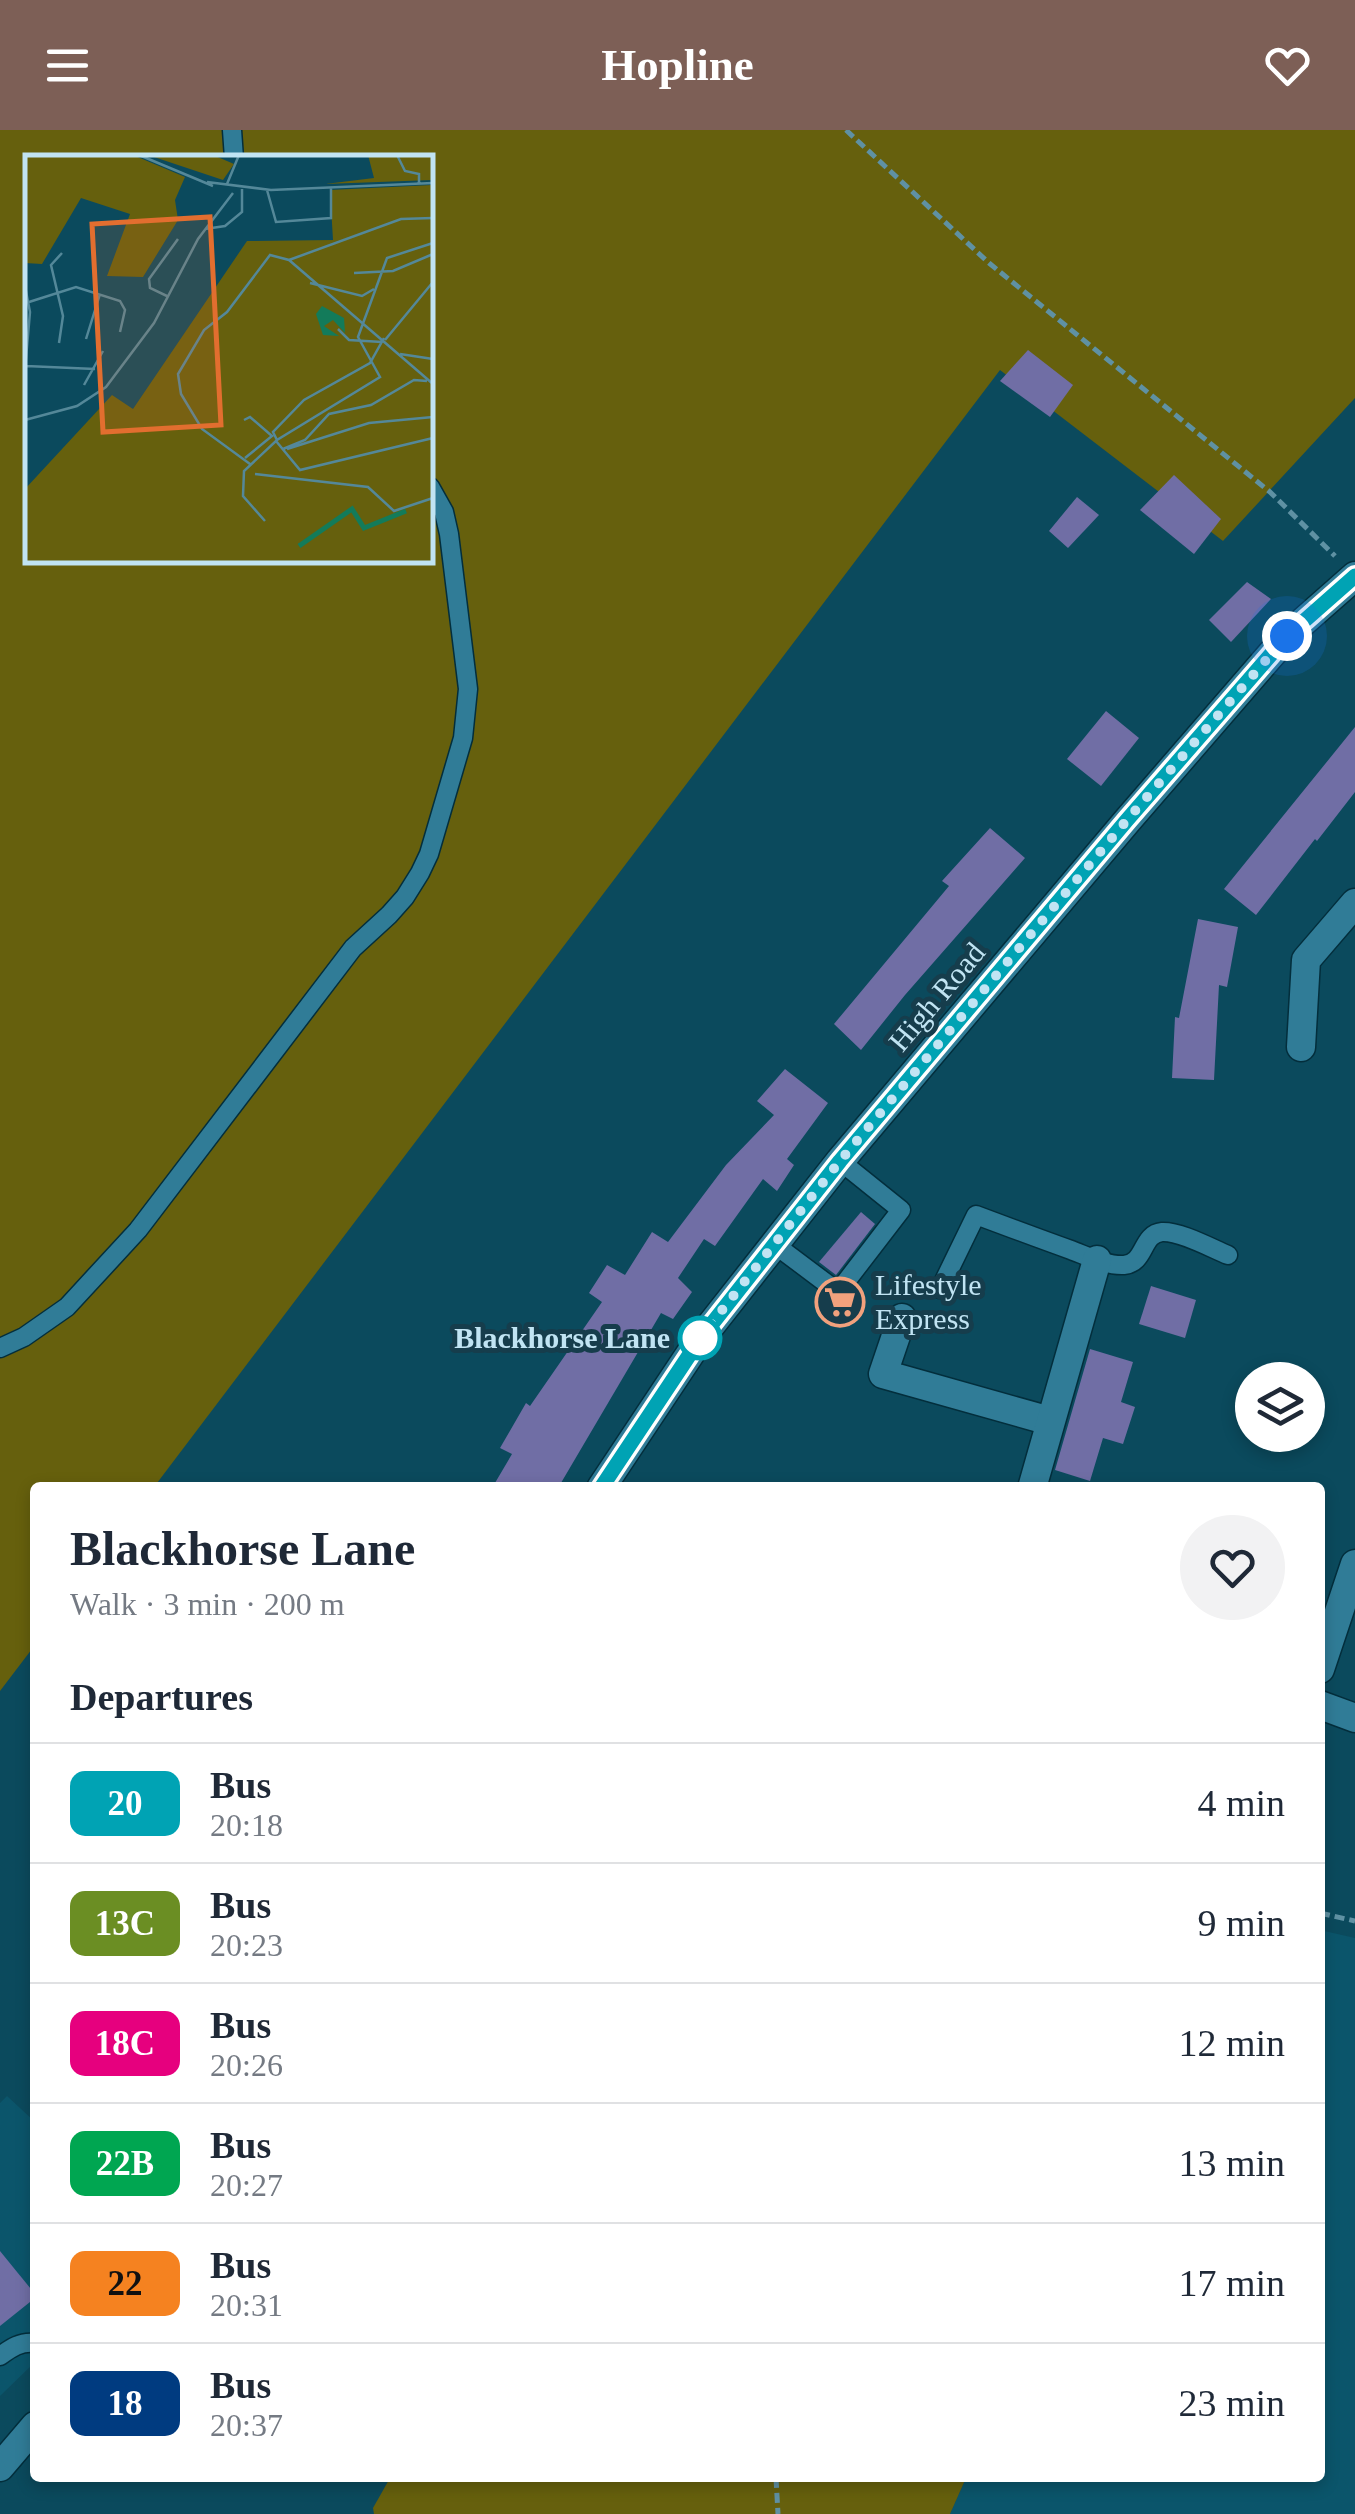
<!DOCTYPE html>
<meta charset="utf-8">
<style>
:root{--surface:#fff;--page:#f2f2f3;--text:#1f2937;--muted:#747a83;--line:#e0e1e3;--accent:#7d5f56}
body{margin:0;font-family:Georgia,serif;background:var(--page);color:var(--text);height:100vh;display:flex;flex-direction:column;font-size:38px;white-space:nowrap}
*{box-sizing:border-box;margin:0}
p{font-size:32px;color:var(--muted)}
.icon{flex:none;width:55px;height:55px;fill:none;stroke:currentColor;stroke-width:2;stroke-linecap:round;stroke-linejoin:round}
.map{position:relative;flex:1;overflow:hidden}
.panel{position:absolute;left:30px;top:1352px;width:1295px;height:1000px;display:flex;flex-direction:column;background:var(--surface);border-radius:10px;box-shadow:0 5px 15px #0003}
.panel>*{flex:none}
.badge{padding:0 20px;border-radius:15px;font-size:35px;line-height:65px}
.buttons{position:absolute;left:1235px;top:1232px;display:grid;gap:20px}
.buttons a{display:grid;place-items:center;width:90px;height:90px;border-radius:50%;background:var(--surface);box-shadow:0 5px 15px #0003;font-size:50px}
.you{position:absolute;width:50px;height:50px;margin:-25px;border:8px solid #fff;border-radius:50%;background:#1a73e8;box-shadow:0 0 0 15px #1a73e833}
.map>.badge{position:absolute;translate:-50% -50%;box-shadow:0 0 0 5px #fff}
h2{padding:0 40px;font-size:38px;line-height:90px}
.round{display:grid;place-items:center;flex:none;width:105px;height:105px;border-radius:52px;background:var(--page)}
.headline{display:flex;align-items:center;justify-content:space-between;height:170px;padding:0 40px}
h1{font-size:48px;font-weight:800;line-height:75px}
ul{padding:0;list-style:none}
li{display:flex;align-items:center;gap:30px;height:120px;padding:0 40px;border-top:2px solid var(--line)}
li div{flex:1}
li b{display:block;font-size:38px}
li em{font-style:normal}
li .badge{min-width:110px;font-weight:700;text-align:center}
header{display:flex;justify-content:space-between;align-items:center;height:130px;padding:0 40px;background:var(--accent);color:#fff;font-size:45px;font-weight:800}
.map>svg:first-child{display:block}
.built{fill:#0b556b}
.green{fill:#66600d;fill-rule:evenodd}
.building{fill:#706ea5}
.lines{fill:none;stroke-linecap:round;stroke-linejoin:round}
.service-casing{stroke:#032e3c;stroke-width:21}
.minor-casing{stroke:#032e3c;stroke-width:31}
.secondary-casing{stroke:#032e3c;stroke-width:31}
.path{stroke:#5f91a3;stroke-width:5;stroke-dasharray:10 5;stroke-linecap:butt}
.service{stroke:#307c97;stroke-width:18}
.minor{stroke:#307c97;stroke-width:28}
.secondary{stroke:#307c97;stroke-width:28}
.line-casing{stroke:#fff;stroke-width:22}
.line{stroke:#00a3b4;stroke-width:15}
.walk{stroke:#c1e4f3;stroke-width:10;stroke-dasharray:0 18}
.stop-dot{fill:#fff;stroke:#00a3b4;stroke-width:5}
.labels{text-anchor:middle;stroke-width:10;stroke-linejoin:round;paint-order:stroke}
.street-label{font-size:30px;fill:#c1e4f3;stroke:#163d4c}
.poi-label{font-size:30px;fill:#c1e4f3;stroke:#163d4c;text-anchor:start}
.stop-label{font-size:30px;font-weight:bold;fill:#c1e4f3;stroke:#163d4c;text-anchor:end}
.inset-river{fill:none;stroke:#137b5a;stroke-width:5}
.inset-road{fill:none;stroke:#548899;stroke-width:2.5}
.view{fill:#e26e2f;fill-opacity:0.15;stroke:#e26e2f;stroke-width:5}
.inset-edge{fill:none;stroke:#c1e4f3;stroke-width:5}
</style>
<header><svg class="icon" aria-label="menu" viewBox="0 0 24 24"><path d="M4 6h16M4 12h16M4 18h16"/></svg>Hopline<svg class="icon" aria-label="heart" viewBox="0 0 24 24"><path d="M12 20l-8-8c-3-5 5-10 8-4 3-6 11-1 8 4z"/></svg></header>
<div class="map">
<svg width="1355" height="2384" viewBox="0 0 1355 2384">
<rect width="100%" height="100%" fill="#0b4a5d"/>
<g class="built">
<polygon points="1320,1800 1355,1808 1355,2384 950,2384 966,2348 1320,2348"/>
<polygon points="7,1966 35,1992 35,2232 0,2266 0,1973"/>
</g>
<g class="green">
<path d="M0,0H1355V268L1223,411L1000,240L154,1357L35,1358V1515L0,1561ZM28,28H430V430H28Z"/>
<polygon points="390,2348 966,2348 950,2384 374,2384 373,2378"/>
</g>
<g class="building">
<polygon points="1028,220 1073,255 1050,287 1000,251"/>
<polygon points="1174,345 1221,389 1194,424 1140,380"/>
<polygon points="1077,367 1099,385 1068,418 1049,401"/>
<polygon points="1247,452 1271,469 1231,512 1209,490"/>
<polygon points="1106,581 1139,608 1101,656 1067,629"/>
<polygon points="1355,597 1355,662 1317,711 1315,709 1256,785 1224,759"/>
<polygon points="990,698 1025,728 905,865 861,920 834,894 949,756 942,751"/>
<polygon points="1198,789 1238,797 1227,857 1219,855 1214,950 1172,948 1175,887 1179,888"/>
<polygon points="785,939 828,973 787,1029 794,1035 777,1061 763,1049 715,1116 704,1109 678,1148 692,1162 673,1189 661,1183 558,1358 492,1358 512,1324 500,1318 526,1273 530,1276 602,1172 589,1163 607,1135 625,1145 652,1102 668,1112 726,1035 774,985 757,971"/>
<polygon points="861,1082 875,1094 836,1145 819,1132"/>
<polygon points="1151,1156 1196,1170 1185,1208 1139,1194"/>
<polygon points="1090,1219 1133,1232 1121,1272 1135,1277 1123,1314 1103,1308 1090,1351 1055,1340"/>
<polygon points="0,2121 35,2164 35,2168 0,2196"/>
</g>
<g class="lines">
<g class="service-casing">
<g id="service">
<polyline points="232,0 234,28"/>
<polyline points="774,1114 838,1162 901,1080 840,1031"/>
<path d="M940,1159L976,1085C1008,1097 1040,1109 1071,1120C1087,1126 1107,1136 1124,1135C1146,1133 1141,1104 1162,1102C1180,1101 1211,1118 1228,1125"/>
<polyline points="0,1218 24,1207 67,1177 138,1100 353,818 389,785 405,767 420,743 429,724 463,608 468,559 449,404 444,382 430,357"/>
<path d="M0,2226C11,2218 21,2211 35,2213"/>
</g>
</g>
<g class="minor-casing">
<g id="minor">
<polyline points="1301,917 1306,830 1355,773"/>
<polyline points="902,1188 883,1244 1050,1291"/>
<polyline points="1032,1358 1097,1130"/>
<polyline points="1320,1539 1355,1434"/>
<polyline points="1320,1575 1355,1588"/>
</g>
</g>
<g class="secondary-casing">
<g id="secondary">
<polyline points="601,1358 700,1209 840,1031 1127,691 1287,506 1355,446"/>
<polyline points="0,2337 35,2296"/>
</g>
</g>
<g class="path">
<polyline points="846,0 989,133 1270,362 1335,426"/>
<polyline points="1320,1783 1355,1791"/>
<polyline points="776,2348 778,2384"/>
</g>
<use href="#service" class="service"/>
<use href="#minor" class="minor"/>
<use href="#secondary" class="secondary"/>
</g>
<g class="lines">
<g class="line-casing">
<polyline id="line" points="601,1358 700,1209 840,1031 1127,690 1287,506 1355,446"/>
</g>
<use href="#line" class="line"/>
<polyline class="walk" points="700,1208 840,1031 1127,690 1287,506"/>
</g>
<defs>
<g id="supermarket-ring" transform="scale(2.5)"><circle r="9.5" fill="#163d4c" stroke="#f1a17d" stroke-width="1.5"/><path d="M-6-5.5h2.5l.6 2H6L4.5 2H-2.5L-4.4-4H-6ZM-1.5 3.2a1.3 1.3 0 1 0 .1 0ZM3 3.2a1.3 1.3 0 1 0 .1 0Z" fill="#f1a17d"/></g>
</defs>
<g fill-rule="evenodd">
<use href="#supermarket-ring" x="840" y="1172"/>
</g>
<circle class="stop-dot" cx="700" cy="1208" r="20"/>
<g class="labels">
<g class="street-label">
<text transform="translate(937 867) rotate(-50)" y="10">High Road</text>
</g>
<g class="poi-label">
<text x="875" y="1165">Lifestyle<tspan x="875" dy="34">Express</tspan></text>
</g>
<g class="stop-label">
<text x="670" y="1218">Blackhorse Lane</text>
</g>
</g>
<g transform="translate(25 25)">
<rect width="408" height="408" fill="#0b4a5d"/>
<path d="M0,0H108L160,22L150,45L153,65L118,122L82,121L105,59L56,43L17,109L0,108ZM123,0H188L209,9L198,25ZM343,0H407V25L300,29L349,23ZM407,30V407H0V334L87,240L108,254L222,86L308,85L305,35Z" fill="#66600d"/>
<path d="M297,151L319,163L320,178L308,165L299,171L314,181L298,180L291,159Z" fill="#137b5a"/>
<path class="inset-river" d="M274,391L327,354L339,373L381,356"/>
<path class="inset-road" d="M114,0L188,31M372,0L380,16L394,19V28M182,27L246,35L408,28M202,29L214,0M242,35L251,67L306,63V33M180,74L200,71L217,57V34M264,105L376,64L408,63M329,118L368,116L408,99M285,128L337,141L349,134M0,131L5,157L0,215M144,142L125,133L124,124L153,84M4,147L51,132L95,146L100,155L95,177M313,174L324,185L357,187M61,184L75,139M360,185L408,127M34,188L38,161L26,110L37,98M375,199L408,204M1,211L70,214M59,230L78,196M0,265L52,251L81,232L129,168L173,84L208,38M219,265L225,262L247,281L220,303M252,285L248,277L279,245L345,208L359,183M251,286L275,315L408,283M258,294L280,285L304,259L346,250L389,225L402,226M262,294L344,268L408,262M225,309L177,274L156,239L153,219L179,175L202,157L245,100L264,105L408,229M230,319L343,332L369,356L408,343M240,366L218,341L219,316L252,285L355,222L333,182L362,103L408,88"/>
<path class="view" d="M185,62L196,270L78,277L67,69Z"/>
<rect width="408" height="408" class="inset-edge"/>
</g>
</svg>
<div class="buttons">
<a><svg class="icon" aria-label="layers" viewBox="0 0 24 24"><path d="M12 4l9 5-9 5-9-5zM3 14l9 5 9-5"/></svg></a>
</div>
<div class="you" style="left:1287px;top:506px"></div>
<section class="panel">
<div class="headline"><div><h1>Blackhorse Lane</h1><p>Walk · 3 min · 200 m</p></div><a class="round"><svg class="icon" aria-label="heart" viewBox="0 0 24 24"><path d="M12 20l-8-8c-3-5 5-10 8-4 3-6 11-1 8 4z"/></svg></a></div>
<h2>Departures</h2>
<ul>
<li><span class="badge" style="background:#00a3b4;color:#fff">20</span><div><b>Bus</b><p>20:18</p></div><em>4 min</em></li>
<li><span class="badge" style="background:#6b8e23;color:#fff">13C</span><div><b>Bus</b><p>20:23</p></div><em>9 min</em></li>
<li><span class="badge" style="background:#e6007e;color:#fff">18C</span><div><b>Bus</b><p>20:26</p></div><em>12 min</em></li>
<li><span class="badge" style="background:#00a651;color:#fff">22B</span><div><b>Bus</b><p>20:27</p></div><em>13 min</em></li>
<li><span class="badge" style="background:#f58220;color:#111">22</span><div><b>Bus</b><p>20:31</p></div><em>17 min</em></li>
<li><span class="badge" style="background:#003b80;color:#fff">18</span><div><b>Bus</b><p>20:37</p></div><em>23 min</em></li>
</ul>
</section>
</div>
